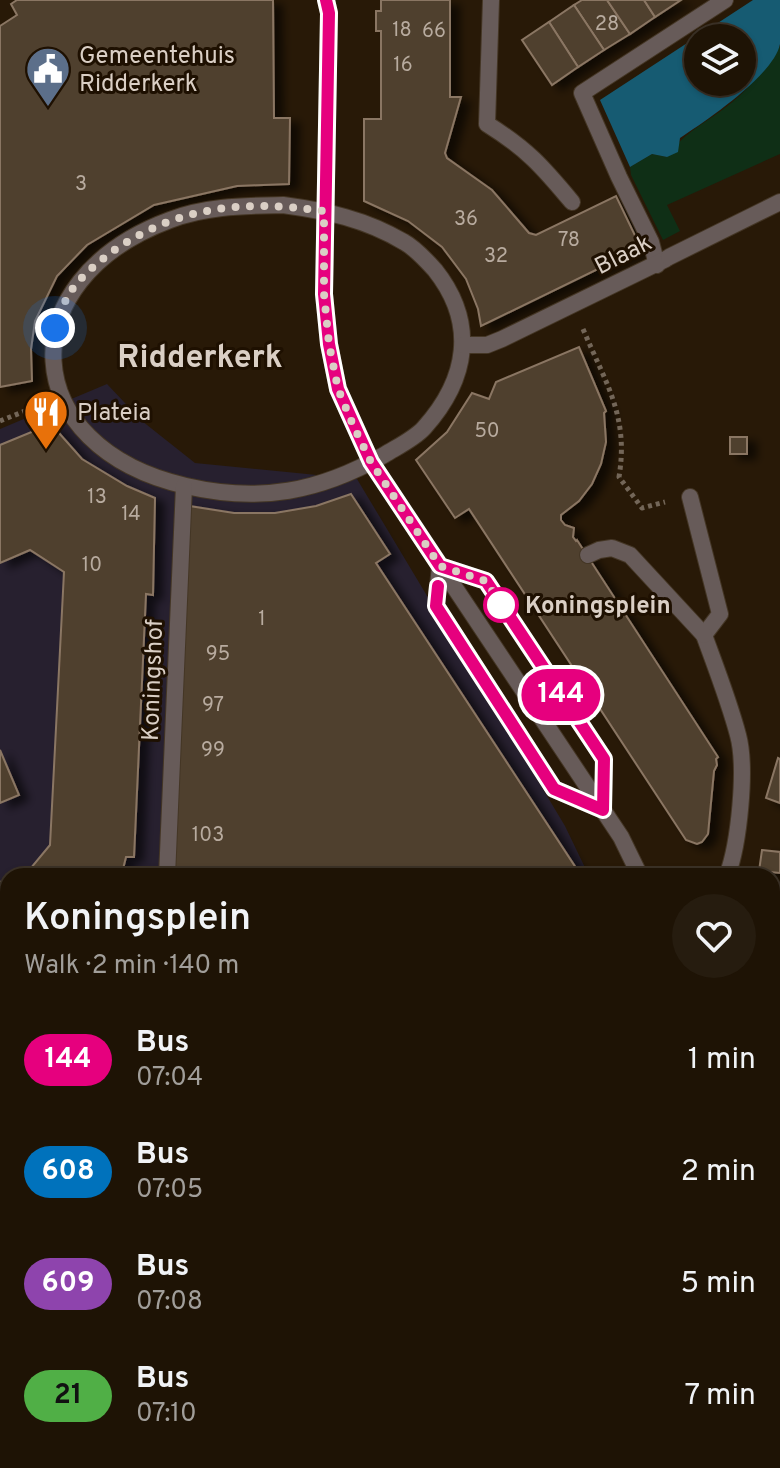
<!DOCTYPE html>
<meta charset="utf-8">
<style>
:root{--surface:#1e1305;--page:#261c0f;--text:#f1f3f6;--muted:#a19e9a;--line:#3c3227}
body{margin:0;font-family:Overpass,sans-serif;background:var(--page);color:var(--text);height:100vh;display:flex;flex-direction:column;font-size:30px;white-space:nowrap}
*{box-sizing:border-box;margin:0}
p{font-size:26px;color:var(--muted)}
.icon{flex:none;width:44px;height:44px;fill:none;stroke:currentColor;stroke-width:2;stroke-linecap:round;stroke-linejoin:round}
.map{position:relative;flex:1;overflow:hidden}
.sheet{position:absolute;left:0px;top:868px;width:780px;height:600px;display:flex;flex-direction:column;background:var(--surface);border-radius:24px 24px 0 0;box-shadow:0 2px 6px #0004,0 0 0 2px var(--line)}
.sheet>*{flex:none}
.badge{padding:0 16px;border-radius:26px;font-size:28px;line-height:52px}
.controls{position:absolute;left:684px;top:24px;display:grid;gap:16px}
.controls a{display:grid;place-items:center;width:72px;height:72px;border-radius:50%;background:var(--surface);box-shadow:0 2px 6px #0004,0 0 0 2px var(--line);font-size:40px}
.you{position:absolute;width:40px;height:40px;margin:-20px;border:6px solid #fff;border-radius:50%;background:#1a73e8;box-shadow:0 0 0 12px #1a73e833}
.map>.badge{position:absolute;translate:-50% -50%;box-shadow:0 0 0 4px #fff}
.round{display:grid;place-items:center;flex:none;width:84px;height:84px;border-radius:42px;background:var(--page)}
.summary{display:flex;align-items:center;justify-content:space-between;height:136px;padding:0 24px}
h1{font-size:38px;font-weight:600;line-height:60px}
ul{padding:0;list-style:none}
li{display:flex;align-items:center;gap:24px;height:112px;padding:0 24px}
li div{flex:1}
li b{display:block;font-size:30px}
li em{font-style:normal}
li .badge{min-width:88px;font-weight:700;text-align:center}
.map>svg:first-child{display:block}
.commercial{fill:#27202f}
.green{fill:#0f2f16}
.water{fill:#165b72;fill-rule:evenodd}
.building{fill:#503f2d;stroke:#8a7663;stroke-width:2;filter:url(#shadow)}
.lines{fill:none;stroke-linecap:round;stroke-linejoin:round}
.service-casing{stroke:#443625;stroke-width:18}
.pedestrian-casing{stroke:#443625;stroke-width:18}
.minor-casing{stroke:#443625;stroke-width:18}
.tertiary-casing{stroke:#443625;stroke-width:18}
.path{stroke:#736658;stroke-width:5;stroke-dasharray:4 4;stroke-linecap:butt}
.service{stroke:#675b59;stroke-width:16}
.pedestrian{stroke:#675b59;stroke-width:16}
.minor{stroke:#675b59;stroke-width:16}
.tertiary{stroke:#675b59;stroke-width:16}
.line-casing{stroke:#fff;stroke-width:18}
.line{stroke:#e6007e;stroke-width:12}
.walk{stroke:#dacfc5;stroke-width:8;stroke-dasharray:0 14.4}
.stop-dot{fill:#fff;stroke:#e6007e;stroke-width:4}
.labels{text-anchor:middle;stroke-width:6;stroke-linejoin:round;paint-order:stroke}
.number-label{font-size:20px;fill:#b8ab9f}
.poi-label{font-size:24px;fill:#dacfc5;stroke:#1e1001;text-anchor:start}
.street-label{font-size:24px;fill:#dacfc5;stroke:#1e1001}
.stop-label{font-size:24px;font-weight:bold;fill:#dacfc5;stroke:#1e1001;text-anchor:start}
.district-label{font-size:32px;font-weight:bold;fill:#dacfc5;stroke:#1e1001}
</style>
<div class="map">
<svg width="780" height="1468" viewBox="0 0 780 1468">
<defs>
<filter id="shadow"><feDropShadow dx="9" dy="5" stdDeviation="4" flood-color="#0009"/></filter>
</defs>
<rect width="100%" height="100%" fill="#281907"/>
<polygon class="commercial" points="107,384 142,421 195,463 357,479 565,826 589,876 8,876 8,1460 772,1460 772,1298 780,1317 780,1468 0,1468 0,429"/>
<path class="green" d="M780,46V154L667,205L680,231L663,240L631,175L630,167L652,154L667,157C686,130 705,124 730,104C750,88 766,67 780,46Z"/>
<path class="water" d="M753,0H780C780,14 780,31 780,44C774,75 706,121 680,138L678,152L667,157L652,154L630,167L600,100ZM698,38H742V82H698Z"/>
<g class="building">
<polygon points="17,0 273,0 274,118 290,118 289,184 237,186 154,205 87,245 57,276 35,321 31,349 32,381 0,387 0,26 17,15 11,4"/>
<polygon points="381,0 450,0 450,97 461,97 445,153 447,158 492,190 529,233 536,235 616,196 641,248 481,326 478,309 466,279 442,247 408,221 364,201 364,119 381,119 381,31 376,31 376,11 381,11"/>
<polygon points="582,0 607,0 630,34 604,50 574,5"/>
<polygon points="607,0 644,0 655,17 630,34"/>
<polygon points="644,0 681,0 655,17"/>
<polygon points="574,5 604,50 578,67 549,22"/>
<polygon points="549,22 578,67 552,85 522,40"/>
<polygon points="579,347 606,411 604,413 606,442 601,464 592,484 579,501 561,515 561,520 565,525 574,528 573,537 576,541 577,540 718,757 716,759 717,765 714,771 708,834 702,842 697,844 686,840 469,509 455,518 416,460 447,432 472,393 489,399 496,382"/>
<polygon points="51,424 82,459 127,486 155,498 153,595 146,594 134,857 126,857 122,873 126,876 13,876 31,868 50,845 64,572 30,550 0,563 0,445"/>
<rect x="730" y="437" width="17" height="17"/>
<polygon points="351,494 390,554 376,563 578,871 511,876 166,876 183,505 234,513 275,513 316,506"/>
<polygon points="0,750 19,795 0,803"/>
<polygon points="778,758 780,759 780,803 766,798"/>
<polygon points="762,850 780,852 780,873 759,871"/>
<polygon points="8,878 8,969 0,972 0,882"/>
<polygon points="8,1036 8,1151 4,1126 0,1127 0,1039"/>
<polygon points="0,1400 8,1411 8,1460 96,1460 109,1468 0,1468"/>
<polygon points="96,1460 189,1460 185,1468 109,1468"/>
<polygon points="506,1460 514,1468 479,1468 486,1463"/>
</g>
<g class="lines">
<g class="service-casing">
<g id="service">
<path d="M491,0L487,124C527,149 542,166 572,202"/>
<path d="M283,205C327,211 365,219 404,242C415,248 426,260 435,270C477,323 468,379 424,428C414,439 397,447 384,455C319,492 260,503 186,486C16,447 8,280 170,220C206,206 244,206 283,205Z"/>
<path d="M690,497L720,614L704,635C716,668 729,701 738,735C747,768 739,844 727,876"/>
<polyline points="588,555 599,550 612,548 630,555 704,635"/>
<polygon points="440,566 486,581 604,759 603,810 554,789 436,606"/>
<polyline points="0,1214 8,1227"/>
</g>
</g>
<g class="pedestrian-casing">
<g id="pedestrian">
<polyline points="657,265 651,242 619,177 582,93 725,0"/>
<polyline points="463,345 487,345 502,339 666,259"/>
<polyline points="167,876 184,486"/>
<polyline points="0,1013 8,1009"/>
<polyline points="772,1391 780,1389"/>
<polyline points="530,1460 531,1468"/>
<polyline points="276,1468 279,1460"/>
</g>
</g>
<g class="minor-casing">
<polyline id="minor" points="669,257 780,202"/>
</g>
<g class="tertiary-casing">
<g id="tertiary">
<polyline points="326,0 329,13 324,294 329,344 338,389 371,462 621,837 640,876"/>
<polyline points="772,1215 780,1227"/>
</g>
</g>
<g class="path">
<path d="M583,329C606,384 629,416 619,477L642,508L665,502"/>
<polyline points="0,421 40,405"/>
<polyline points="772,889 780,889"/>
</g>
<use href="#service" class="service"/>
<use href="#pedestrian" class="pedestrian"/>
<use href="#minor" class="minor"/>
<use href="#tertiary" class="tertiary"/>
</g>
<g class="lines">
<g class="line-casing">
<polyline id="line" points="326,0 329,13 324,294 329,344 338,389 371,462 440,566 486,581 604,759 603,810 554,789 436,606 438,586"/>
</g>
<use href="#line" class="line"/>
<path class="walk" d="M55,328C60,317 63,304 69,294C80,277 97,263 113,251C180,205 246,200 324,211V294L329,344L338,389L353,425L371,462L440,566L486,581L501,605"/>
</g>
<defs>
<g id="civic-pin" transform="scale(2.3)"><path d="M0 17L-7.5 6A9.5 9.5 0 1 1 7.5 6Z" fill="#5c6f8a" stroke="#1e1001"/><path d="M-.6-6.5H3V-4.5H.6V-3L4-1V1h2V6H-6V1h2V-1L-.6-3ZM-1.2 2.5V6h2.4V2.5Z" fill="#fff"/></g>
<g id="restaurant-pin" transform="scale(2.3)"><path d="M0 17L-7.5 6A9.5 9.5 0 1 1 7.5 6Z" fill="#e8710a" stroke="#1e1001"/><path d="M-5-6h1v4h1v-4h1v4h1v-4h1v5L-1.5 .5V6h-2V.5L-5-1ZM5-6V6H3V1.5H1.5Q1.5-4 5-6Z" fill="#fff"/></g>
</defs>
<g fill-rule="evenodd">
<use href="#civic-pin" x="48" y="69"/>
<use href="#restaurant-pin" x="46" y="412"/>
</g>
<circle class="stop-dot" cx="501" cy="605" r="16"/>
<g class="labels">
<g class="number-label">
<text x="607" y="30">28</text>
<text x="402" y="36">18</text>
<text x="434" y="37">66</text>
<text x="403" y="71">16</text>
<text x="81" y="190">3</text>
<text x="466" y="225">36</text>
<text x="569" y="246">78</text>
<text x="496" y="262">32</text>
<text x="487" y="437">50</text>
<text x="97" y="503">13</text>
<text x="131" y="520">14</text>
<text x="92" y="571">10</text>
<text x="262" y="625">1</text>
<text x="218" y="660">95</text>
<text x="213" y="711">97</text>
<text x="213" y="756">99</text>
<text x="208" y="841">103</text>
</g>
<g class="poi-label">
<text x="79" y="63">Gemeentehuis<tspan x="79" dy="28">Ridderkerk</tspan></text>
<text x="77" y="420">Plateia</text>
</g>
<g class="street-label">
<text transform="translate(623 254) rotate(-27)" y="8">Blaak</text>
<text transform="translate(152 680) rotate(-88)" y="8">Koningshof</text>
</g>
<g class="stop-label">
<text x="525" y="613">Koningsplein</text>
</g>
<g class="district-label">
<text x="200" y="367">Ridderkerk</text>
</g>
</g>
</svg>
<div class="controls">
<a><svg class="icon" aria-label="layers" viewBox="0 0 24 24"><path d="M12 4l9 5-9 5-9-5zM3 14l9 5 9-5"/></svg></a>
</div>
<div class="you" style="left:55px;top:328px"></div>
<b class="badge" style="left:561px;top:695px;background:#e6007e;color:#fff">144</b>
<section class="sheet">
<div class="summary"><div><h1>Koningsplein</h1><p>Walk · 2 min · 140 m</p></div><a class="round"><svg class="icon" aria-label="heart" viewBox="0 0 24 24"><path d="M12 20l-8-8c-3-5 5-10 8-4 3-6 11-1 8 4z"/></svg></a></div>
<ul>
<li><span class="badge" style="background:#e6007e;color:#fff">144</span><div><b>Bus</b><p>07:04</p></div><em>1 min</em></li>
<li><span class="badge" style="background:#0072bc;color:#fff">608</span><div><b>Bus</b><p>07:05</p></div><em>2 min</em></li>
<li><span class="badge" style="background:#8e44ad;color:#fff">609</span><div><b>Bus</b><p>07:08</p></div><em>5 min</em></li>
<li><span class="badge" style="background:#50af46;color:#111">21</span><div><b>Bus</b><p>07:10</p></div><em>7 min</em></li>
</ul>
</section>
</div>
